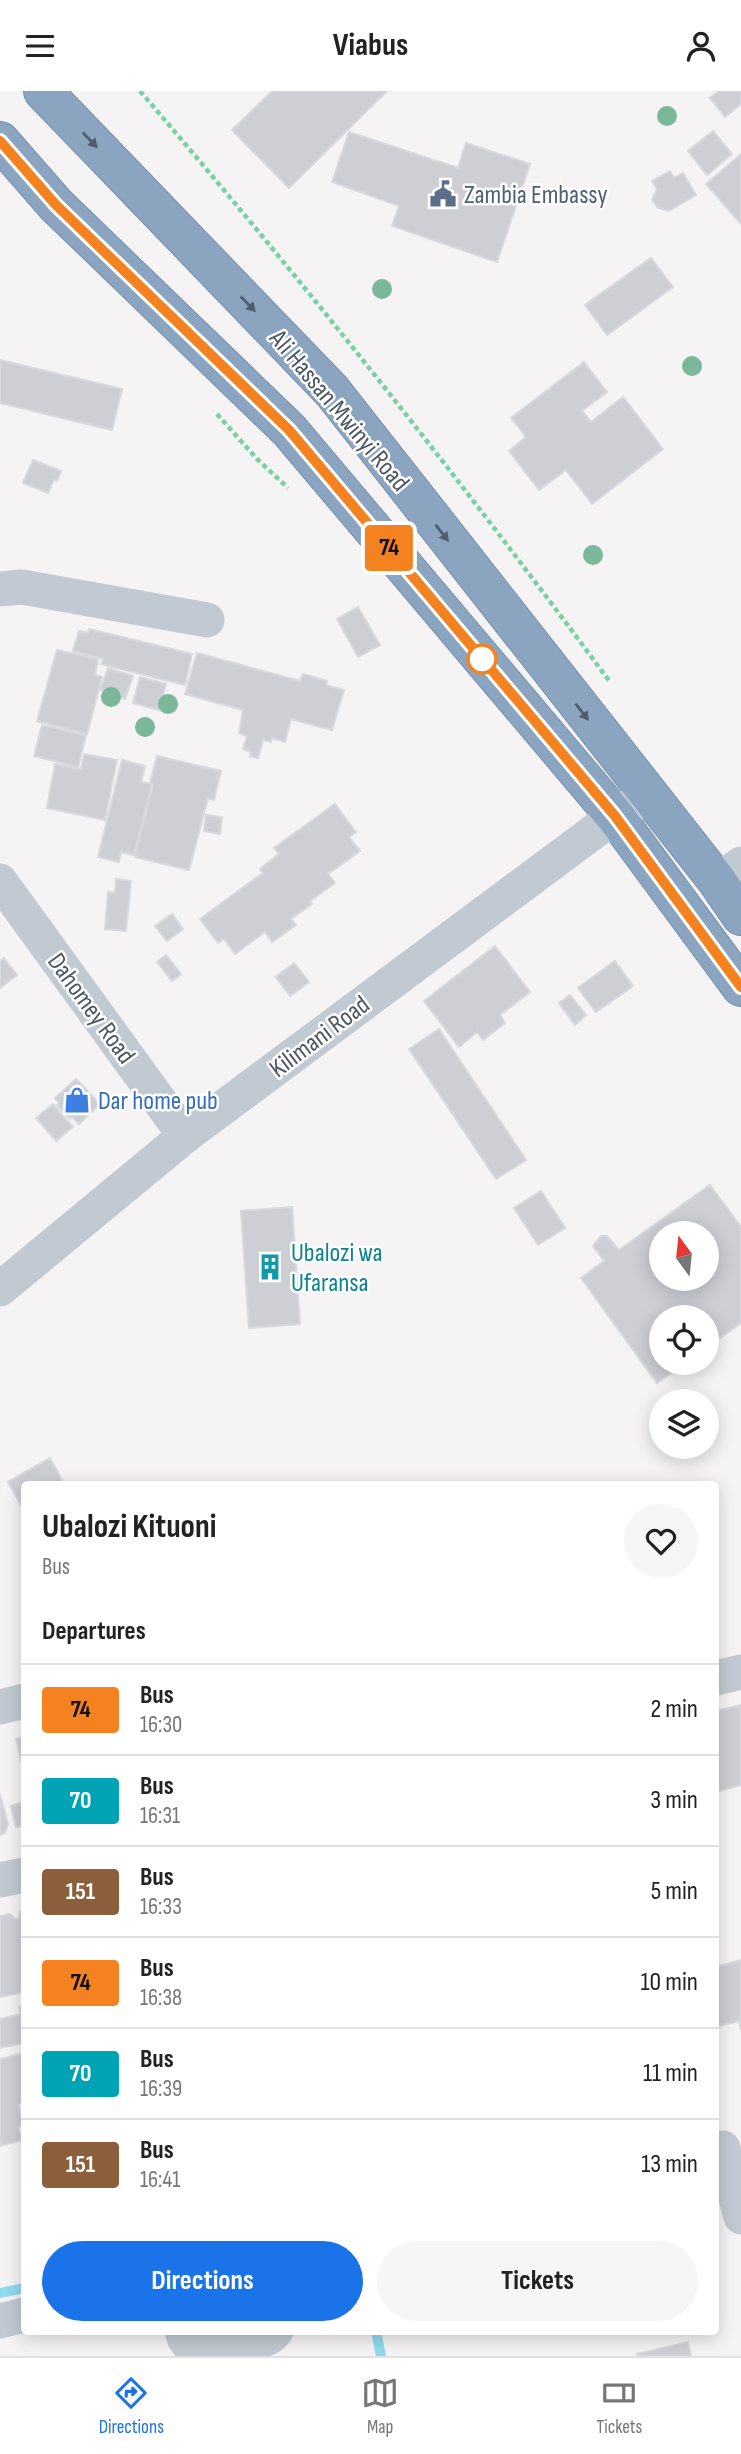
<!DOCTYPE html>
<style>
:root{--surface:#fff;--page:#f6f6f6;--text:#222;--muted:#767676;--line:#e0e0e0;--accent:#1a73e8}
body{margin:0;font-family:"Sofia Sans Condensed",sans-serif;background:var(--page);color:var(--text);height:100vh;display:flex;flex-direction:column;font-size:26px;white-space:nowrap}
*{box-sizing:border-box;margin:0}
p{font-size:23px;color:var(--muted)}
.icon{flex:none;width:38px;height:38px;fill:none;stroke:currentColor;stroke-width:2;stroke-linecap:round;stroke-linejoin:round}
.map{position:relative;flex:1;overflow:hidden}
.details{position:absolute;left:21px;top:1390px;width:698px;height:854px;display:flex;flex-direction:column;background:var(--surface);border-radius:7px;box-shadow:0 4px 18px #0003}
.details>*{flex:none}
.badge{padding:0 14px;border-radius:5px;font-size:24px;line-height:46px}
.needle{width:46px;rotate:345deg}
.fabs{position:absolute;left:649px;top:1130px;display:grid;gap:14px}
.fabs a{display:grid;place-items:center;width:70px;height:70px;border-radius:50%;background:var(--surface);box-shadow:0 4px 18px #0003;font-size:35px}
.map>.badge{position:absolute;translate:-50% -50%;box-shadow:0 0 0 4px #fff}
h2{padding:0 21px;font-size:26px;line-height:63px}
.round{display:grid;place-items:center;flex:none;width:74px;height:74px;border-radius:37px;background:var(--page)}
.overview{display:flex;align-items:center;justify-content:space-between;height:119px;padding:0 21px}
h1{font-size:33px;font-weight:700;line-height:52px}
.action{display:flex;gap:14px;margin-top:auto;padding:14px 21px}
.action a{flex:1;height:80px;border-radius:42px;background:var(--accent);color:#fff;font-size:28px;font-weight:700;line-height:80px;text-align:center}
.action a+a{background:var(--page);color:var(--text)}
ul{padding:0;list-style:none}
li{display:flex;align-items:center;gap:21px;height:91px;padding:0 21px;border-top:2px solid var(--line)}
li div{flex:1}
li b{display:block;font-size:26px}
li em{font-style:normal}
li .badge{min-width:77px;font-weight:700;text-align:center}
header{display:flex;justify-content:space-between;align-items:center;height:91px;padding:0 21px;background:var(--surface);font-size:32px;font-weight:700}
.dock{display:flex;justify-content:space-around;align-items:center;height:98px;border-top:2px solid var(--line);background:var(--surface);font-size:19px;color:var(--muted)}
.dock a{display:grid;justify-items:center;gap:4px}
.dock .on{color:var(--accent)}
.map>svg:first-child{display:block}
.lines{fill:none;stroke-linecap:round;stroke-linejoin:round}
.stream{stroke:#90daee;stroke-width:10}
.building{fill:#cdcfd5;stroke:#d7d9de;stroke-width:2;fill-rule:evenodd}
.highway-casing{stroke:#7690ad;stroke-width:40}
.path{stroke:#7ad0a6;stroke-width:4.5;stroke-dasharray:5 3.5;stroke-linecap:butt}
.minor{stroke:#c1cad2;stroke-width:35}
.highway{stroke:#8ba5c1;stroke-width:38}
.tree{fill:#7bb799}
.oneway{fill:#505e6b}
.line-casing{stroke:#fff;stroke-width:16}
.line{stroke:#f58220;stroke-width:10}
.stop-dot{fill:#fff;stroke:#f58220;stroke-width:3.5}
.labels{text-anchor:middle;stroke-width:5;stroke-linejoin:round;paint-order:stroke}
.service-label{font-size:26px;fill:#4e5e75;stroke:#fff;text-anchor:start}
.street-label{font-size:26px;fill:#4a5661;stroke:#fff}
.shop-label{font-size:26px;fill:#366cbe;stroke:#fff;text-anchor:start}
.culture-label{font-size:26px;fill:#0d838f;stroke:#fff;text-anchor:start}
</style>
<header><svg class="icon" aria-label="menu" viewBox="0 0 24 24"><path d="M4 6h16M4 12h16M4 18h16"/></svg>Viabus<svg class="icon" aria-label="person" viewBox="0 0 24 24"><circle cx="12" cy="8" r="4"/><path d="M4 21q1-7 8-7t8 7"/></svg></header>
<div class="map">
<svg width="741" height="2265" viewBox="0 0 741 2265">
<rect width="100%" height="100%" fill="#f5f3f3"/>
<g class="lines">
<g class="stream">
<polyline points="0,2202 24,2197"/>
<polyline points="376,2240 381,2265"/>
</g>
</g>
<g class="building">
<polygon points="272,0 387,0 289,97 232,39"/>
<polygon points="719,0 741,0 741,13 725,26 710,7"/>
<polygon points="713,40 732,63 707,84 688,60"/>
<polygon points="349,41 458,77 466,52 530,73 497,171 392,135 399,115 332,91"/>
<polygon points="741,63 741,133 706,93"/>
<polygon points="670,80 674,87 683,82 696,104 669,120 658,117 652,109 657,98 652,90"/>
<polygon points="651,167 673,196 607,244 585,214"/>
<polygon points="0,269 122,298 112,339 0,312"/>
<polygon points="584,271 607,301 582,320 591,331 623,306 663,358 592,413 566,379 539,399 509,360 526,346 511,327"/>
<polygon points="33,369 61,380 57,390 54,388 48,402 23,392"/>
<polygon points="358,516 380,554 358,566 337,528"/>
<polygon points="89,538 192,563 185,594 101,573 103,568 73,560 79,540 88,542"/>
<polygon points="57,559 98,568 95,584 102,586 87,643 37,630"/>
<polygon points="197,562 300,590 303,583 327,590 326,594 344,599 332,639 291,628 285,651 272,647 271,651 263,649 258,667 250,665 251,661 243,658 247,645 239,642 243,619 185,603"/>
<polygon points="108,577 133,585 125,608 100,599"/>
<polygon points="140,586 166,593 159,619 133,612"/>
<polygon points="42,634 86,644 78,676 34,665"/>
<polygon points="84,663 117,669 105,729 47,717 55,673 81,678"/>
<polygon points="157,665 221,680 214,709 208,707 189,779 135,766 153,693 150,692"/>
<polygon points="122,669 145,675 141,691 152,693 134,764 121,761 119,771 98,766"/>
<polygon points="335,713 356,741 349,746 360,760 328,783 335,792 310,810 312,813 291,828 296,834 272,851 265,841 235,863 224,848 218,852 200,828 263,782 260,778 279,763 274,757"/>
<polygon points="206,724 222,726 220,743 204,740"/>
<polygon points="116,788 131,790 126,840 105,838 108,801 115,802"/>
<polygon points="172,823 183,838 167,850 155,835"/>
<polygon points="495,855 530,901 500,924 505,932 483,949 477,941 459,956 424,910"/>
<polygon points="166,864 181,883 172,890 157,871"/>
<polygon points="4,867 17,884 0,897 0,870"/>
<polygon points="615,870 633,895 596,921 578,897"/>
<polygon points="294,872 309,891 290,905 276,886"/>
<polygon points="570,904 586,924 575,934 559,912"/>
<polygon points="439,938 526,1069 496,1088 409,958"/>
<polygon points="76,988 100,1013 79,1033 72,1026 70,1028 57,1014 59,1012 55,1007"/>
<polygon points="53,1013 73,1036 56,1050 36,1027"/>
<path d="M710,1094L741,1136V1232L707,1256V1227H662V1272H685L657,1292L581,1187L604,1170L593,1155L601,1145H607L619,1159ZM662,1143H707V1188H662Z"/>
<polygon points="541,1100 565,1137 538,1154 514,1117"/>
<polygon points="292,1116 300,1233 249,1237 241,1120"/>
<polygon points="50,1367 64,1393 24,1393 24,1420 8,1391"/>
<polygon points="741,1614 741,1694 716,1701 716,1620"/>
<polygon points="24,1646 24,1681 16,1648"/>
<polygon points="0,1703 8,1733 5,1742 0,1744"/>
<polygon points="24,1711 24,1734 16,1736 11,1715"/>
<polygon points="24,1819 24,1901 0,1906 0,1825 10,1823 15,1828 19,1827 20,1820"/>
<polygon points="741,1869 741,1939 739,1930 716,1936 716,1876"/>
<polygon points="24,1915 24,1952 0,1957 0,1928 21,1923 19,1916"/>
<polygon points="24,1962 24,2011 18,2013 24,2034 18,2036 22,2049 0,2055 0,1968"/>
<polygon points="688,2251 691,2265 638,2265 637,2263"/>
</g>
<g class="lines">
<g class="highway-casing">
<g id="highway">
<polyline points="43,0 332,300 717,790 741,825"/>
<polyline points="0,50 56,114 289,339 615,725 741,896"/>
</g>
</g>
<g class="path">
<path d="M140,0C304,191 460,388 610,591"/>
<polyline points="217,323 257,368 288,397"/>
</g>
<g class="minor">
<polyline points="0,498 22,496 207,529"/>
<polyline points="0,790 185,1045"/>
<polyline points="717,790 741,773"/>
<polyline points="0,1198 185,1045 615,725 647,704"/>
<polyline points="716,1587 741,1581"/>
<polyline points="0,1616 24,1610"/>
<polyline points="0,1789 24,1784"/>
<polyline points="723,2057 741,2126"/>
<polyline points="0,2230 24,2224"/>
<path d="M182,2240L184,2247L190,2255C212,2256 262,2259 276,2240"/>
</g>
<use href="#highway" class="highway"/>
</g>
<g class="tree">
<circle cx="667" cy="25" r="10"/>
<circle cx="382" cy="198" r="10"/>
<circle cx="692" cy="275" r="10"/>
<circle cx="593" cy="464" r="10"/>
<circle cx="111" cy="606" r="10"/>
<circle cx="168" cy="613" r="10"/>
<circle cx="145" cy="636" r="10"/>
</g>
<defs><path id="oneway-solid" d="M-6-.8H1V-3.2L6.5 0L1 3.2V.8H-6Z" transform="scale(1.75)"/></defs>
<g class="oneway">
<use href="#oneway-solid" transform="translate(90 49) rotate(46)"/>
<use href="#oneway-solid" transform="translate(248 213) rotate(46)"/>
<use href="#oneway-solid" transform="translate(442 442) rotate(52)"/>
<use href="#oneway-solid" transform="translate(582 621) rotate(52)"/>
</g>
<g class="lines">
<g class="line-casing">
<polyline id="line" points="0,50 56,114 289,339 615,725 741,896"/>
</g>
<use href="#line" class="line"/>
</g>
<defs>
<g id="civic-bare" transform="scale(2.1)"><path d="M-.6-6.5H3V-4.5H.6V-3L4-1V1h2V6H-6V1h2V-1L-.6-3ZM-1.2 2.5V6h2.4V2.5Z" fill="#5c6f8a" stroke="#fff" stroke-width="2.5" paint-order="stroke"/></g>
<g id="shop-bare" transform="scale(2.1)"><path d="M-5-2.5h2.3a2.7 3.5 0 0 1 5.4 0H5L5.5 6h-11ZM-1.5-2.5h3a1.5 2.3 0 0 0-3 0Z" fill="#3f7fe0" stroke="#fff" stroke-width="2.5" paint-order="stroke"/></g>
<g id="building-bare" transform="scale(2.1)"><path d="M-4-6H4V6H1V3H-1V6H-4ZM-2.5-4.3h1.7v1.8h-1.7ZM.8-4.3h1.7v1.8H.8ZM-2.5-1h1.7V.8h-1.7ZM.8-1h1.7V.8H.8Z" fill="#0f9aa8" stroke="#fff" stroke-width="2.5" paint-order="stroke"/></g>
</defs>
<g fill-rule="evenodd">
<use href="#civic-bare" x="443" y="103"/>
<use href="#shop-bare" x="77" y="1009"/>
<use href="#building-bare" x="270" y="1176"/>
</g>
<circle class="stop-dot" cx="482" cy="568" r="14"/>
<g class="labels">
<g class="service-label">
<text x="464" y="112">Zambia Embassy</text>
</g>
<g class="street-label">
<text transform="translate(340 319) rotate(50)" y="9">Ali Hassan Mwinyi Road</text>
<text transform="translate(92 917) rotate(54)" y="9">Dahomey Road</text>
<text transform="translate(319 945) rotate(-37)" y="9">Kilimani Road</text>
</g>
<g class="shop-label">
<text x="98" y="1018">Dar home pub</text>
</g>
<g class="culture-label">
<text x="291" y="1170">Ubalozi wa<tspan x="291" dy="30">Ufaransa</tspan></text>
</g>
</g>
</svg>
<div class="fabs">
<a><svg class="needle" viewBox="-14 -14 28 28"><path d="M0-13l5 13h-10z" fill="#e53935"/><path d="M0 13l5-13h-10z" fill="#767676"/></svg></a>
<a><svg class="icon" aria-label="locate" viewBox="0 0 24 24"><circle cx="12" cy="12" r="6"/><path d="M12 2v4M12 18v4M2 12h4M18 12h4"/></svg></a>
<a><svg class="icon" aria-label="layers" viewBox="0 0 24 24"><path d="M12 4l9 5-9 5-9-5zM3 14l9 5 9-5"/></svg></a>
</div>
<b class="badge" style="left:389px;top:457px;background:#f58220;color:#111">74</b>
<section class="details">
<div class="overview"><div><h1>Ubalozi Kituoni</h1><p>Bus</p></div><a class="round"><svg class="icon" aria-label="heart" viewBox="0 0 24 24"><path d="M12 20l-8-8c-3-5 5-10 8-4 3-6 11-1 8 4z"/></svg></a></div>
<h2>Departures</h2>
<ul>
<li><span class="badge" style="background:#f58220;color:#111">74</span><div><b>Bus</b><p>16:30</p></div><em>2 min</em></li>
<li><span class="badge" style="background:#00a3b4;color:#fff">70</span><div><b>Bus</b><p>16:31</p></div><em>3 min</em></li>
<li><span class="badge" style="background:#8b5e3c;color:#fff">151</span><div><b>Bus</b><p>16:33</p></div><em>5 min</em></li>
<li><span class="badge" style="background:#f58220;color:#111">74</span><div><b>Bus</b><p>16:38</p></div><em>10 min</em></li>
<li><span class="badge" style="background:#00a3b4;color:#fff">70</span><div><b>Bus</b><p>16:39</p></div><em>11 min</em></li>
<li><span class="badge" style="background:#8b5e3c;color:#fff">151</span><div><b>Bus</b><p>16:41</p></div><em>13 min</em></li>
</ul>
<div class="action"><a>Directions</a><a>Tickets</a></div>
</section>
</div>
<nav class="dock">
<a class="on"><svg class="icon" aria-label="directions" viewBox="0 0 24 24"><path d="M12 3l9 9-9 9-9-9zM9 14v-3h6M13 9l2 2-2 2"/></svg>Directions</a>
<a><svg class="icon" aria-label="map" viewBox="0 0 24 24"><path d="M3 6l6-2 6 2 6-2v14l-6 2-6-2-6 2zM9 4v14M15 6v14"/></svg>Map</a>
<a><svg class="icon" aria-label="tickets" viewBox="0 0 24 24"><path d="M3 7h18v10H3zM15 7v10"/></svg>Tickets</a>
</nav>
